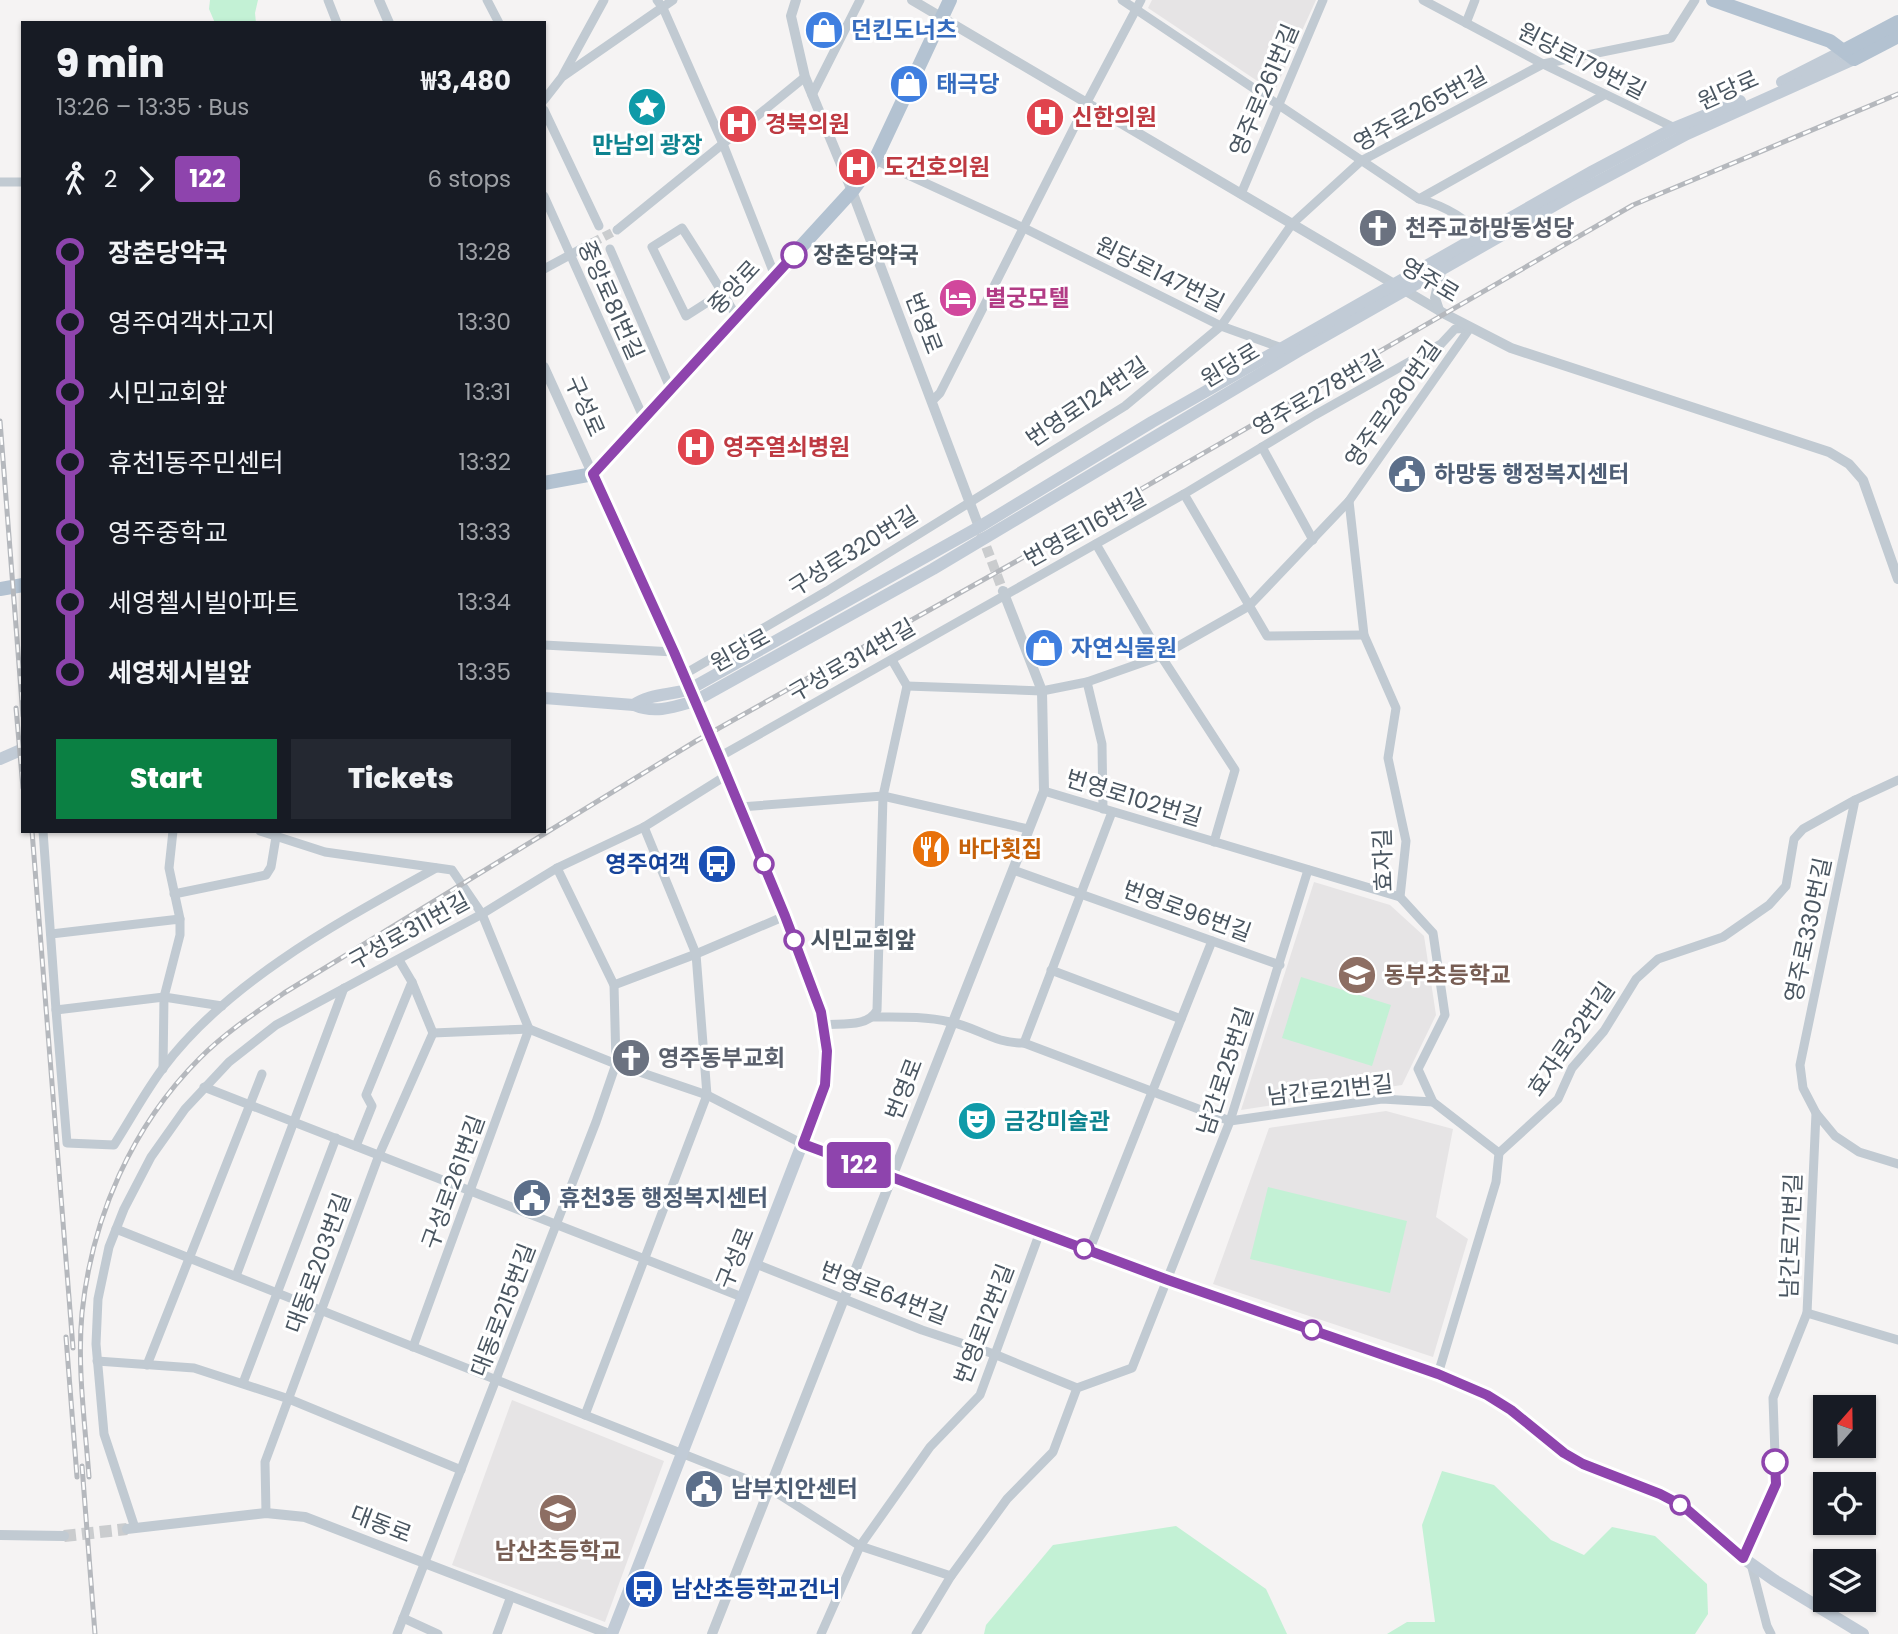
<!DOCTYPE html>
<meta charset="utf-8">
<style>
:root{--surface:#171b24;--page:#242831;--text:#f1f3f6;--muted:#9ea1a6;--accent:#0b8043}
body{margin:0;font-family:Poppins,"Noto Sans KR",sans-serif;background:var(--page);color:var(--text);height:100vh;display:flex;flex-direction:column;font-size:26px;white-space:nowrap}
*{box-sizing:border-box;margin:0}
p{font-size:23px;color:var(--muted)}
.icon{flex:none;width:38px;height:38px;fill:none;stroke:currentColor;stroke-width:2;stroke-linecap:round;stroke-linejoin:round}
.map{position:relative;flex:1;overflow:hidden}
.drawer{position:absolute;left:21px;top:21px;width:525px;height:812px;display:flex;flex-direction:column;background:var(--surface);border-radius:0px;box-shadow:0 2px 5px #0004}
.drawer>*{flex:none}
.badge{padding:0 14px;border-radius:5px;font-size:24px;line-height:46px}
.needle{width:46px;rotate:20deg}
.tools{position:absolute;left:1813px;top:1395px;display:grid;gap:14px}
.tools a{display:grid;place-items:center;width:63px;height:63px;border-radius:0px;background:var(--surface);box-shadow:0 2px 5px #0004;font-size:35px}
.map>.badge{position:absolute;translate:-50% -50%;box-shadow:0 0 0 4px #fff}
.legs{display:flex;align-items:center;gap:10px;height:77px;padding:0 35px;font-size:23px}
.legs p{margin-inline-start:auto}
.headline{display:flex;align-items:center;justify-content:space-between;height:119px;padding:0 35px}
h1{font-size:38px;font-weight:800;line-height:52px}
.primary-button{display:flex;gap:14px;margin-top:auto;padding:14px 35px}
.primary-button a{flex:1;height:80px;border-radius:0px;background:var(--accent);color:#fff;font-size:28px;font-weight:800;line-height:80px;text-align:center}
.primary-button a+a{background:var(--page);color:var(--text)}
ul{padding:0 35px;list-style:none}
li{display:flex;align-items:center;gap:24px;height:70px;font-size:26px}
li i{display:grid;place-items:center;width:10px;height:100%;margin:0 9px;background:currentColor}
li i::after{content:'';width:18px;height:18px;margin:-9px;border:5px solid;border-radius:50%;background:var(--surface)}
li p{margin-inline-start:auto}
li:first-child i{background:linear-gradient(#0000 50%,currentColor 0)}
li:last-child i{background:linear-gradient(currentColor 50%,#0000 0)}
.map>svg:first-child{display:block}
.education{fill:#e6e4e5}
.green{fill:#c3f1d5}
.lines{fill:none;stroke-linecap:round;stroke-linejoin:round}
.minor-tunnel{stroke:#caccce;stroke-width:9;stroke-dasharray:9 4.5;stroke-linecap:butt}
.tertiary-tunnel{stroke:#caccce;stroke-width:10;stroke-dasharray:10 5;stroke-linecap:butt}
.secondary-tunnel{stroke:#caccce;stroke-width:12;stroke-dasharray:12 6;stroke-linecap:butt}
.minor{stroke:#c1cad2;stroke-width:9}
.tertiary{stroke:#c1cad2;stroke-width:10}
.secondary{stroke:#c1cbd6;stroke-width:12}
.primary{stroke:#b3c2d1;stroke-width:14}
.rail-casing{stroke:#b5b8bd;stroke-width:5}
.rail{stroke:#fff;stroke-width:2.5;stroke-dasharray:8;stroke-linecap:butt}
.line-1-casing{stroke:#fff;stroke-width:16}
.line-1{stroke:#8e44ad;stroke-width:10}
.stop-1-dot{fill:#fff;stroke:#8e44ad;stroke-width:3.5}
.labels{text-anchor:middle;stroke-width:6;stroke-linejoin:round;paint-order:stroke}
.shop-label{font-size:23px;font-weight:bold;fill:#366cbe;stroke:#fff;text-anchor:start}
.street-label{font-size:23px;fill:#4a5661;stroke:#fff}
.health-label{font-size:23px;font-weight:bold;fill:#be3a42;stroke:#fff;text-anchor:start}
.culture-label{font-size:23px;font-weight:bold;fill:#0d838f;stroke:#fff}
.worship-label{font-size:23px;font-weight:bold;fill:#5b616d;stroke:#fff;text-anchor:start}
.stop-label{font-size:23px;font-weight:bold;fill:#4a5661;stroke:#fff;text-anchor:start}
.hotel-label{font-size:23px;font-weight:bold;fill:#b23c85;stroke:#fff;text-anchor:start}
.service-label{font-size:23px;font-weight:bold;fill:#4e5e75;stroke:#fff;text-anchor:start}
.food-label{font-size:23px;font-weight:bold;fill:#c56008;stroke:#fff;text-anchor:start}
.transit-label{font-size:23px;font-weight:bold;fill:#164399;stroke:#fff;text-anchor:end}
.education-label{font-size:23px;font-weight:bold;fill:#785e54;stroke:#fff;text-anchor:start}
</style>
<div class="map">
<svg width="1898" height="1634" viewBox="0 0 1898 1634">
<rect width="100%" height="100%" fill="#f5f3f3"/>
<g class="education">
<polygon points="1152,0 1316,0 1274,92 1148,8"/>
<polygon points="1314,882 1390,905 1424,936 1436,1015 1402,1085 1241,1110"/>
<polygon points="1386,1111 1453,1129 1436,1217 1468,1239 1433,1357 1213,1284 1269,1128"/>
<polygon points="512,1400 664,1461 605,1622 452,1565"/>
</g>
<g class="green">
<polygon points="210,0 258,0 255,13 256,23 215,23 209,9"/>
<polygon points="1301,977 1391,1005 1372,1066 1282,1038"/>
<polygon points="1268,1187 1407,1221 1390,1293 1250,1259"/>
<polygon points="1442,1471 1494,1485 1551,1540 1584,1555 1612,1527 1655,1536 1707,1584 1708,1614 1695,1634 1387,1634 1407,1622 1435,1622 1422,1525"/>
<polygon points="1176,1526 1266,1589 1287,1634 984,1634 986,1625 1053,1545"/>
</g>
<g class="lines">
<polyline class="minor-tunnel" points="592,243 617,230"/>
<polyline class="tertiary-tunnel" points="981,533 1003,591"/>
<polyline class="secondary-tunnel" points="64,1536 127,1529"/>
<g class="minor">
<polyline points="328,0 337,23"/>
<polyline points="487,0 499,23"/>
<polyline points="657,0 663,8 723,144 775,276"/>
<path d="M1122,0L1419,199C1445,206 1467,218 1484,239"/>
<polyline points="1423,0 1543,64 1677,129"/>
<polyline points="1466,23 1475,0"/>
<polyline points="563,75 604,0"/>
<polyline points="812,95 860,0"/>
<polyline points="544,100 562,77 673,0"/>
<polyline points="544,110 599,226"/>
<polyline points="875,160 1024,228 1221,326 1282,348"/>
<polyline points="0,182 23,182"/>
<polyline points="1241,194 1323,0"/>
<polyline points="544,196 644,419"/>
<polyline points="1419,199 1604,95"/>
<polyline points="617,230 805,77"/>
<polyline points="610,249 671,390"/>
<polyline points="544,269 592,243"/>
<path d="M722,293L686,316L652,247L682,228C701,257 719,287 737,317"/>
<polyline points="932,401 940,393 1087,102 1141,0"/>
<polyline points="1262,447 1313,540"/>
<polyline points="1184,494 1267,636 1364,635"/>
<polyline points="1349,501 1364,635 1396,708 1388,758 1406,841 1400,897 1433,933 1445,1015 1418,1069 1433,1102 1499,1153 1496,1182 1438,1374"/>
<polyline points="1096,544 1161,656 1235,770 1214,842"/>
<polyline points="544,645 674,652"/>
<polyline points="683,675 827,591 1125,406 1221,326 1292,224 1361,161 1543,64 1671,38 1695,0"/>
<polyline points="1087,682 1102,744 1103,809"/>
<polyline points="907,686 1042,691 1087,682 1161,656 1249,606 1349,501 1470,328"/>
<polyline points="719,757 1184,494 1315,415 1441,344 1455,329 1470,328"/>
<polyline points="1898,780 1855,800 1800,1065 1803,1088 1816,1113 1835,1136 1859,1152 1898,1164"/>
<polyline points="1044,791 1400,897"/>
<polyline points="740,807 883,796 1028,829"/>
<polyline points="43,831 56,1010"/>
<polyline points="173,831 169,868 180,919"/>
<polyline points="260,831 325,852 452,870 482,914 529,1029 413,1347"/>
<polyline points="1013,870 1280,965"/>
<polyline points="174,894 266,875 271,867 276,837"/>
<polyline points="51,934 180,919 180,935 164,997 163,1069"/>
<polyline points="399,960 412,982 433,1033"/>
<polyline points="1051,970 1181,1019"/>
<polyline points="614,985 696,954 785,916"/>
<path d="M222,1006L164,997L56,1010L67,1143L114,1145C130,1120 145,1092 163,1068C229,980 341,921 436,868"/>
<path d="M873,1017C899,1017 925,1016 950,1022C977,1027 995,1044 1024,1043L1230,1121L1382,1099L1433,1102"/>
<path d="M823,1025C840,1023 868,1028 877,1010L883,796L907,686L892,660"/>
<polyline points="433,1033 529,1029 616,1064 707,1095 803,1144"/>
<polyline points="1024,1043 1112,812"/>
<polyline points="204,1087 742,1297"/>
<polyline points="356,1146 372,1106 366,1095 412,982"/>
<polyline points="1499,1153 1558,1099 1572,1068 1604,1031 1636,979 1658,959 1723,937 1769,905 1786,886 1794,839 1803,829 1855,800"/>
<polyline points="116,1229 769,1488 860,1546 951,1576"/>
<polyline points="1089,1251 1212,941"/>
<polyline points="756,1264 922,1330 994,1354 1077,1388"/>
<polyline points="236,1276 344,988"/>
<polyline points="1807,1313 1898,1340"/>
<polyline points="97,1361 194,1368 289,1399 461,1470"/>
<polyline points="147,1365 262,1074"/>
<polyline points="243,1383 336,1138"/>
<polyline points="585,1415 707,1095 696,954 644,827"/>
<polyline points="266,1513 265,1462 379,1155 433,1033"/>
<polyline points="135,1528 104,1434 96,1344 98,1299 109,1247 124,1209 151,1157 185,1109 229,1062 276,1025 482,914 557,868 644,827 727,775"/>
<polyline points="1743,1558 1776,1484 1773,1398 1807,1313 1816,1113"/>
<polyline points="1751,1564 1767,1626 1771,1634"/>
<polyline points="403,1618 438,1634"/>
<polyline points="397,1634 596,1122 616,1064 614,985 557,868"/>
<polyline points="497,1634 511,1596"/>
<polyline points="821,1634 860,1546 930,1447 980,1395 1040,1232"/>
<polyline points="916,1634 951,1576 1007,1499 1053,1452 1077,1388 1132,1368 1230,1121 1308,870"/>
</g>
<g class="tertiary">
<polyline points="379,0 389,23"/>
<polyline points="796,0 791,16 805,77 852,191 979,527"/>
<polyline points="912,0 1445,314 1511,348 1829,452 1849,464 1863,480 1898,579"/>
<polyline points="1439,310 1435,298 1441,271"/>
<polyline points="544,367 690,689"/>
<polyline points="127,1529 266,1513 305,1517 609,1634"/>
<polyline points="0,1535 64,1536"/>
<polyline points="712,1634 1044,791 1042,691 1003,591"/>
</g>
<g class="secondary">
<polyline points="1782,82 1845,50"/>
<path d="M544,698L634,705C655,714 674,707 695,701L933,569L1300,350L1569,197L1687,134L1854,59"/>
<path d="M634,705C648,694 672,695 690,689L979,527L1152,422L1593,171L1674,128L1740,101"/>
<polyline points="0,759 23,749"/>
<polyline points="803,1144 1168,1280 1438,1374 1487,1395 1511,1410 1564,1453 1583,1463 1659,1494 1683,1506 1743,1558 1774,1580 1863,1634"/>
<polyline points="612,1634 825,1085 827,1051 821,1012 785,916 692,695"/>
</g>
<g class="primary">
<polyline points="1713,0 1830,41 1854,59 1898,36"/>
<polyline points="1845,50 1898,22"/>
<polyline points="544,483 593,474 852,191 875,160 950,0"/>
<polyline points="0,589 23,585"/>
</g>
<g class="rail-casing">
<g id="rail">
<polyline points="0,421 23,716"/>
<polyline points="16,708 23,788"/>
<polyline points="32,831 73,1348"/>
<polyline points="66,1337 77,1477"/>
<polyline points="82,1466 95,1634"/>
<path d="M89,1477C85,1423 77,1367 82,1313C92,1217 132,1126 200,1058C225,1033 255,1013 284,993L696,741L1015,562L1633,205L1898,94"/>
</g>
</g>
<use href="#rail" class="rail"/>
</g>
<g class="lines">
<g class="line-1-casing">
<polyline id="line-1" points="794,255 593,474 674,652 719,757 785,916 821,1012 827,1051 825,1085 803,1144 1168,1280 1438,1374 1487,1395 1511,1410 1564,1453 1583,1464 1660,1494 1683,1506 1743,1558 1776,1484 1775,1462"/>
</g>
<use href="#line-1" class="line-1"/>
</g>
<defs>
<g id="shop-disc" transform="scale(2.0125)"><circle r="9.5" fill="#3f7fe0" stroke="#fff"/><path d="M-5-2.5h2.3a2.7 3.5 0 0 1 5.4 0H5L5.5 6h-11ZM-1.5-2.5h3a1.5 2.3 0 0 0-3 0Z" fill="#fff"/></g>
<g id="sight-disc" transform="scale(2.0125)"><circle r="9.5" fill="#0f9aa8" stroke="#fff"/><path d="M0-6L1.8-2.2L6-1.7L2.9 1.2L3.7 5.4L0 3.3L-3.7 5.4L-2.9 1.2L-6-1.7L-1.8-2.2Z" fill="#fff"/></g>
<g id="hospital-disc" transform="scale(2.0125)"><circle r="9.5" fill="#e0444e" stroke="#fff"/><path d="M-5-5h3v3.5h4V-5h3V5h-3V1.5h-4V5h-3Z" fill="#fff"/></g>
<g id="church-disc" transform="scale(2.0125)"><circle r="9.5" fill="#6b7280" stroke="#fff"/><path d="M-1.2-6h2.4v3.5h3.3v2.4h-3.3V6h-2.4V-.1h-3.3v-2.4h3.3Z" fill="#fff"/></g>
<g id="hotel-disc" transform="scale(2.0125)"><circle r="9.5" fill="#d1479c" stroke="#fff"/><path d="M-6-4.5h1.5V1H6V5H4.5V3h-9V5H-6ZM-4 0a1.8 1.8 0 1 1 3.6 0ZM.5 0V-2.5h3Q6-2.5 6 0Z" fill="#fff"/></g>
<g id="civic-disc" transform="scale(2.0125)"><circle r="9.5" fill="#5c6f8a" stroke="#fff"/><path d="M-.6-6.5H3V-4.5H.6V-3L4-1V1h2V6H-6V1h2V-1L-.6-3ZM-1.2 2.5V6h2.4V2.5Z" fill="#fff"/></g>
<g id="restaurant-disc" transform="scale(2.0125)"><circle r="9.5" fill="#e8710a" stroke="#fff"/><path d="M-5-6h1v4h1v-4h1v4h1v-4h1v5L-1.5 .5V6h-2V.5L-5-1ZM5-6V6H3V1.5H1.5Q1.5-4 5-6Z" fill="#fff"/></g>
<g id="bus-disc" transform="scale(2.0125)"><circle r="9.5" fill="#1a4fb4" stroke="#fff"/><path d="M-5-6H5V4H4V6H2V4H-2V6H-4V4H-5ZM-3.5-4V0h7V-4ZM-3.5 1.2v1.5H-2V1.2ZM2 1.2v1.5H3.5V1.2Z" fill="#fff"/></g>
<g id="school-disc" transform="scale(2.0125)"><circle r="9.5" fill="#8d6e63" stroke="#fff"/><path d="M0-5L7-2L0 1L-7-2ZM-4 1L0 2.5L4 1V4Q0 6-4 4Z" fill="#fff"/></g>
<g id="theatre-disc" transform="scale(2.0125)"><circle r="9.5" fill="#0f9aa8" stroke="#fff"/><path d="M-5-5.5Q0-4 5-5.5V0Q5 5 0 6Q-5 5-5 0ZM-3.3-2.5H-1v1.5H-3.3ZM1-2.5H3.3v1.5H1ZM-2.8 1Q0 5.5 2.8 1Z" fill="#fff"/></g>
</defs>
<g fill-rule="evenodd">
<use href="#shop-disc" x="824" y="30"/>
<use href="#shop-disc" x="909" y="84"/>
<use href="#sight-disc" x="647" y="107"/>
<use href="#hospital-disc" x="1045" y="117"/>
<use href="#hospital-disc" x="738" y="124"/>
<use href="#hospital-disc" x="857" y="167"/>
<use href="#church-disc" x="1378" y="228"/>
<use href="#hotel-disc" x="958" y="298"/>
<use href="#hospital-disc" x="696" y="447"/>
<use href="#civic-disc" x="1407" y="474"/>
<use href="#shop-disc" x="1044" y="648"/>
<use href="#restaurant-disc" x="931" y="849"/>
<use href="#bus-disc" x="717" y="864"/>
<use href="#school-disc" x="1357" y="975"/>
<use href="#church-disc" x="631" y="1058"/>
<use href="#theatre-disc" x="977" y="1121"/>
<use href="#civic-disc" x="532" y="1198"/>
<use href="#civic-disc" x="704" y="1489"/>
<use href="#school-disc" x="558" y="1513"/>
<use href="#bus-disc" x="644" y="1589"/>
</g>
<g class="stop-1-dot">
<circle cx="794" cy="255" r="12"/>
<circle cx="764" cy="864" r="9"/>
<circle cx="794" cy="940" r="9"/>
<circle cx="1084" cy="1249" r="9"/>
<circle cx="1312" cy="1330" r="9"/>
<circle cx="1775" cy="1462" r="12"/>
<circle cx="1680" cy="1505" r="9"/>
</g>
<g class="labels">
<g class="shop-label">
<text x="851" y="38">던킨도너츠</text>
<text x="936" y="92">태극당</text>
<text x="1071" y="656">자연식물원</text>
</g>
<g class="street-label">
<text transform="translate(1582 61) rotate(27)" y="8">원당로179번길</text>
<text transform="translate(1264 90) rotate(-67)" y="8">영주로261번길</text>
<text transform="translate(1728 90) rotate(-24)" y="8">원당로</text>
<text transform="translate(1420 109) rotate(-29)" y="8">영주로265번길</text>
<text transform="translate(1160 274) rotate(26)" y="8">원당로147번길</text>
<text transform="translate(1430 280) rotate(31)" y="8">영주로</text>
<text transform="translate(734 287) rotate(-47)" y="8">중앙로</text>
<text transform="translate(611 300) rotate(66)" y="8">중앙로81번길</text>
<text transform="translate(924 323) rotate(69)" y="8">번영로</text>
<text transform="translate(1230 365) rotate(-31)" y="8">원당로</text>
<text transform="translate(1318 393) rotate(-30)" y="8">영주로278번길</text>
<text transform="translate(1087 402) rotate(-34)" y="8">번영로124번길</text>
<text transform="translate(1393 404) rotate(-55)" y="8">영주로280번길</text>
<text transform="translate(585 406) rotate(66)" y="8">구성로</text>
<text transform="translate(1085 528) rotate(-29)" y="8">번영로116번길</text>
<text transform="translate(853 551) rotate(-32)" y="8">구성로320번길</text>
<text transform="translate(740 650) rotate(-29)" y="8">원당로</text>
<text transform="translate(852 660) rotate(-30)" y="8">구성로314번길</text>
<text transform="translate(1134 798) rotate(17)" y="8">번영로102번길</text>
<text transform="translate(1383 860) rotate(-92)" y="8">효자길</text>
<text transform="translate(1187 911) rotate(20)" y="8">번영로96번길</text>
<text transform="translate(1808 930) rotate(-78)" y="8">영주로330번길</text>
<text transform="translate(409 931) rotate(-29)" y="8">구성로311번길</text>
<text transform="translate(1571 1039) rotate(-55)" y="8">효자로32번길</text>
<text transform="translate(1225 1071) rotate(-72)" y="8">남간로25번길</text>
<text transform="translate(904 1089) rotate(-69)" y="8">번영로</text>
<text transform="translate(1330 1090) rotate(-6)" y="8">남간로21번길</text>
<text transform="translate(453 1182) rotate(-70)" y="8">구성로261번길</text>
<text transform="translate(1791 1236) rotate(-88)" y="8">남간로71번길</text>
<text transform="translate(735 1258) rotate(-68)" y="8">구성로</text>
<text transform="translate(318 1263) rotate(-70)" y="8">대동로203번길</text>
<text transform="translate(884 1293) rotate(21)" y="8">번영로64번길</text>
<text transform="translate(503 1310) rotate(-69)" y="8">대동로215번길</text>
<text transform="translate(984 1324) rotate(-69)" y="8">번영로12번길</text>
<text transform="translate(381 1524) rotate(21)" y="8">대동로</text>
</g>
<g class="health-label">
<text x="1072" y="125">신한의원</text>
<text x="765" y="132">경북의원</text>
<text x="884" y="175">도건호의원</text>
<text x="723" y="455">영주열쇠병원</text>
</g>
<g class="culture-label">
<text x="647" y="153">만남의 광장</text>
<text x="1004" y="1129" text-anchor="start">금강미술관</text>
</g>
<g class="worship-label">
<text x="1405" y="236">천주교하망동성당</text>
<text x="658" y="1066">영주동부교회</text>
</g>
<g class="stop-label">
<text x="813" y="263">장춘당약국</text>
<text x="810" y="948">시민교회앞</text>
</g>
<g class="hotel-label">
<text x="985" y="306">별궁모텔</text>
</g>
<g class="service-label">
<text x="1434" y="482">하망동 행정복지센터</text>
<text x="559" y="1206">휴천3동 행정복지센터</text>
<text x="731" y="1497">남부치안센터</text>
</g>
<g class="food-label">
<text x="958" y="857">바다횟집</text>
</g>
<g class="transit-label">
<text x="690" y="872">영주여객</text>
<text x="671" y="1597" text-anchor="start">남산초등학교건너</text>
</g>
<g class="education-label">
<text x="1384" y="983">동부초등학교</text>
<text x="558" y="1559" text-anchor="middle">남산초등학교</text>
</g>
</g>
</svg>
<div class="tools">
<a><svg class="needle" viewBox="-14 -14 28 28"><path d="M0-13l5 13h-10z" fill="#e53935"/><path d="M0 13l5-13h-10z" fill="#9ea1a6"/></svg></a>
<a><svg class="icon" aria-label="locate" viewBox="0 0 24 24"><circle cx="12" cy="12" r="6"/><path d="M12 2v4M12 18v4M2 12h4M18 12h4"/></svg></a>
<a><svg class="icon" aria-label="layers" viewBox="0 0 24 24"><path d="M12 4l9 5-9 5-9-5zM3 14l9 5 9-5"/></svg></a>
</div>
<b class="badge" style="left:859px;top:1165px;background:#8e44ad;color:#fff">122</b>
<section class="drawer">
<div class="headline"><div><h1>9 min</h1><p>13:26 – 13:35 · Bus</p></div><b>₩3,480</b></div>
<div class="legs"><svg class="icon" aria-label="walk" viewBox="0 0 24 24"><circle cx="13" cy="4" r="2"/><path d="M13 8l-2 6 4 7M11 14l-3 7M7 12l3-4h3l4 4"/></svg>2<svg class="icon" aria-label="forward" viewBox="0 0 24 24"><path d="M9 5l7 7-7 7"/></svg><b class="badge" style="background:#8e44ad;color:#fff">122</b><p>6 stops</p></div>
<ul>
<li><i style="color:#8e44ad"></i><b>장춘당약국</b><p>13:28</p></li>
<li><i style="color:#8e44ad"></i><span>영주여객차고지</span><p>13:30</p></li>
<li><i style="color:#8e44ad"></i><span>시민교회앞</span><p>13:31</p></li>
<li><i style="color:#8e44ad"></i><span>휴천1동주민센터</span><p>13:32</p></li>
<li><i style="color:#8e44ad"></i><span>영주중학교</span><p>13:33</p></li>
<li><i style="color:#8e44ad"></i><span>세영첼시빌아파트</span><p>13:34</p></li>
<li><i style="color:#8e44ad"></i><b>세영체시빌앞</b><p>13:35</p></li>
</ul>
<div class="primary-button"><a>Start</a><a>Tickets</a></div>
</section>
</div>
